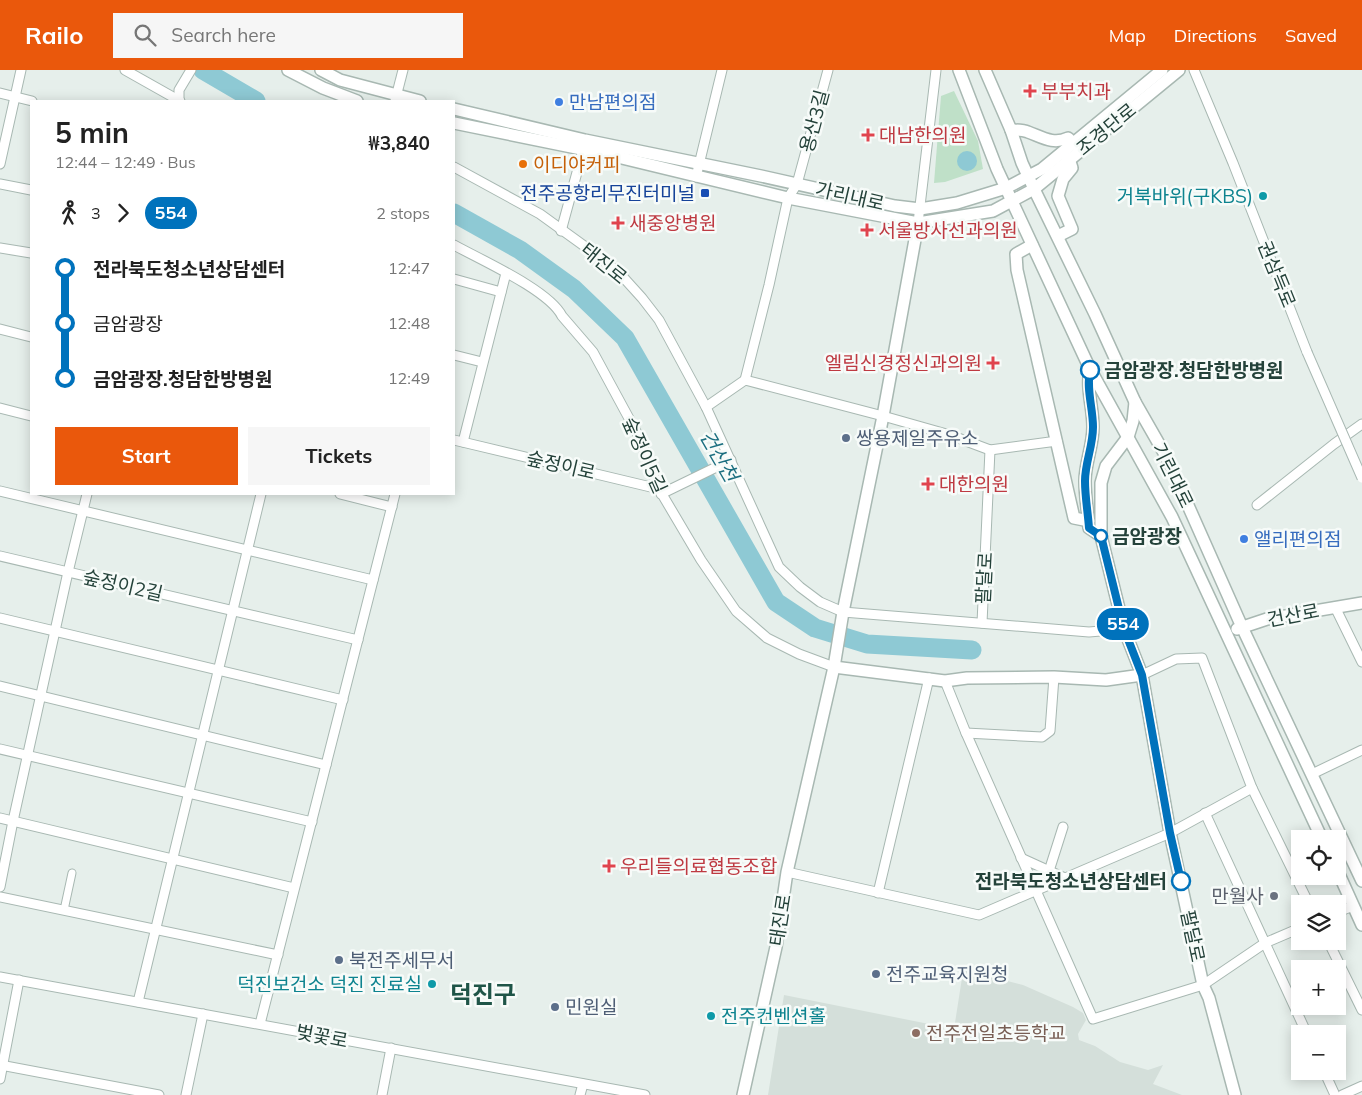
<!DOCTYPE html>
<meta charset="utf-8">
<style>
:root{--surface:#fff;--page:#f6f6f6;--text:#222;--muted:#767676;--accent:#ea580c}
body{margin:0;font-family:Mulish,"Noto Sans KR",sans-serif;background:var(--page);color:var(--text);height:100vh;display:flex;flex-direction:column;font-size:19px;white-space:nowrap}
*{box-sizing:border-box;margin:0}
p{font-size:16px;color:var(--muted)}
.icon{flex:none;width:28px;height:28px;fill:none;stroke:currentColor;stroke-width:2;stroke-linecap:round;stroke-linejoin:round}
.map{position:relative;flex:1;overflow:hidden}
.side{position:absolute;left:30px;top:30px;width:425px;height:395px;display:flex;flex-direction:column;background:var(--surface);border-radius:0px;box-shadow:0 2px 12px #0003}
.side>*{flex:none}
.badge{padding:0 10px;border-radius:16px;font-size:18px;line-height:32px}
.fabs{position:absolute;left:1291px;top:760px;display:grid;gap:10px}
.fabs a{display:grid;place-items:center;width:55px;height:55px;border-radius:0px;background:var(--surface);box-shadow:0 2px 12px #0003;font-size:25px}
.map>.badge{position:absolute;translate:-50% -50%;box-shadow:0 0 0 2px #fff}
.legs{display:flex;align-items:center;gap:8px;height:55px;padding:0 25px;font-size:16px}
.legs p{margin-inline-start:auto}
.head{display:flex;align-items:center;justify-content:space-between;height:85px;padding:0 25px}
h1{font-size:28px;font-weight:700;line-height:38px}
.cta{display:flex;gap:10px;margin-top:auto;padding:10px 25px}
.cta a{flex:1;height:58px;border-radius:0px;background:var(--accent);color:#fff;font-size:20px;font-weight:700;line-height:58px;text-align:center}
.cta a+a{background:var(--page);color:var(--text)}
ul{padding:0 25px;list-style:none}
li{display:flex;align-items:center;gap:18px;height:55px;font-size:19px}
li i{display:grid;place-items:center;width:8px;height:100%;margin:0 6px;background:currentColor}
li i::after{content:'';width:12px;height:12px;margin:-6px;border:4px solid;border-radius:50%;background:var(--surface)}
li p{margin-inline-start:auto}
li:first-child i{background:linear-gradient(#0000 50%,currentColor 0)}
li:last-child i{background:linear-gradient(currentColor 50%,#0000 0)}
header{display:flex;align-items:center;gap:30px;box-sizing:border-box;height:70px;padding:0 25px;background:var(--accent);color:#fff}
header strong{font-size:24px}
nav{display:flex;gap:28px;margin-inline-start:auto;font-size:18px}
.search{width:350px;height:45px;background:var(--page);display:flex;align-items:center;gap:12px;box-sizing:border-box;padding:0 18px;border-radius:0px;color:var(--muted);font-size:19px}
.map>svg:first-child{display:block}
.built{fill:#d4dfda}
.green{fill:#bfe0c8}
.water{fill:#8ec9d4}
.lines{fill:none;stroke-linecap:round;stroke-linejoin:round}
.river{stroke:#8ec9d4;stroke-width:19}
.pedestrian-casing{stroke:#a8b8b2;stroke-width:9}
.minor-casing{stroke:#a8b8b2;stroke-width:11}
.tertiary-casing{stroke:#a8b8b2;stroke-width:14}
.pedestrian{stroke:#fff;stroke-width:7}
.minor{stroke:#fff;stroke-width:9}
.tertiary{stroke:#fff;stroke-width:11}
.minor-bridge-casing{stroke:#a8b8b2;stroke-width:11;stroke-linecap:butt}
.minor-bridge{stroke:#fff;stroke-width:9}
.line-1-casing{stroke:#fff;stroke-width:11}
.line-1{stroke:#0072bc;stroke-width:8}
.health-dot{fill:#e0444e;stroke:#f7fbf9;stroke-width:2}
.shop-dot{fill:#3f7fe0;stroke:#f7fbf9;stroke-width:2}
.food-dot{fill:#e8710a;stroke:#f7fbf9;stroke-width:2}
.transit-dot{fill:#1a4fb4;stroke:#f7fbf9;stroke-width:2}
.culture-dot{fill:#0f9aa8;stroke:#f7fbf9;stroke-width:2}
.stop-1-dot{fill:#fff;stroke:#0072bc;stroke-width:2.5}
.service-dot{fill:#5c6f8a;stroke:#f7fbf9;stroke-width:2}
.worship-dot{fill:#6b7280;stroke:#f7fbf9;stroke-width:2}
.education-dot{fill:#8d6e63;stroke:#f7fbf9;stroke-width:2}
.labels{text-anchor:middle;stroke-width:5;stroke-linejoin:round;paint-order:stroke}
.health-label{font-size:19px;fill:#be3a42;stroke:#f7fbf9;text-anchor:start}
.shop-label{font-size:19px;fill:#366cbe;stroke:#f7fbf9;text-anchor:start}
.street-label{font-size:19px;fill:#24423a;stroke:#f7fbf9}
.food-label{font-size:19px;fill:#c56008;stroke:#f7fbf9;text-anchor:start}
.transit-label{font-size:19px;fill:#164399;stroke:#f7fbf9;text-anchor:end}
.culture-label{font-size:19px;fill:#0d838f;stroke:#f7fbf9;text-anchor:end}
.stop-label{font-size:19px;font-weight:bold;fill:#24423a;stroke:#f7fbf9;text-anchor:start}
.service-label{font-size:19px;fill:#4e5e75;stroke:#f7fbf9;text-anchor:start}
.worship-label{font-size:19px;fill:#5b616d;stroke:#f7fbf9;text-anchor:end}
.education-label{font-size:19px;fill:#785e54;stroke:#f7fbf9;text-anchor:start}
.water-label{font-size:20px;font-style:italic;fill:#1c6f80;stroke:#f7fbf9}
.district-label{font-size:24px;font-weight:bold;fill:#1f5548;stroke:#f7fbf9}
</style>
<header>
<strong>Railo</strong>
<div class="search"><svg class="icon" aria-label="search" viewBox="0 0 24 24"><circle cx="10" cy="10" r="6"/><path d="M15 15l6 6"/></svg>Search here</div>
<nav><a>Map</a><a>Directions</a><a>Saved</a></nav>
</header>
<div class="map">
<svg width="1362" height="1025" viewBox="0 0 1362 1025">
<rect width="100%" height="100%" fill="#e6efeb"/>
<polygon class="built" points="965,900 1023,915 1073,937 1083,943 1086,950 1078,964 1079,970 1095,976 1120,992 1148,1000 1163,995 1153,1014 1182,1025 768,1025 784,925 954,959 962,908"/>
<polygon class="green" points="954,21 978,71 983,99 945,112 934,113 941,26"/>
<circle class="water" cx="967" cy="91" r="10"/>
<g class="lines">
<g class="river">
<polyline points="203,0 256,31"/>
<polyline points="454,143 520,180 574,219 625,268 776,532 815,558 867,574 972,580"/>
</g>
<g class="pedestrian-casing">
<polyline id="pedestrian" points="64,840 72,803"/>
</g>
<g class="minor-casing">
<g id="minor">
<polyline points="125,0 180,31"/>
<polyline points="1194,0 1233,93 1307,282"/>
<polyline points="0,23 32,31"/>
<polyline points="179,31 179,20 191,0"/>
<polyline points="395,31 403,0"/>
<polyline points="0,94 21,0"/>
<polyline points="454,97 540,144 605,191 623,207 642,228 659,250 706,337 779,497 800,517 820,532 843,542 1089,562 1124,559"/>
<polyline points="696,107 722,0"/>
<polyline points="0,114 31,120"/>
<polyline points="918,153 936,0"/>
<polyline points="561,161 585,73"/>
<path d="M454,175C481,190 549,220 562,246L593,282L638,365L659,419L701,490L736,541L767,568L799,584L834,597"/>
<polyline points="0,178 31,183"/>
<polyline points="454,209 501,222"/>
<polyline points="0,259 31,267"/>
<polyline points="454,285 482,292"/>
<polyline points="745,310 769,215 788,128 797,114 828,0"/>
<polyline points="706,337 745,310 883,346 950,365 990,380 1057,371"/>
<polyline points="0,338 31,346"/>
<polyline points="454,370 659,419"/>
<polyline points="463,372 506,203"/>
<polyline points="0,421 373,510"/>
<polyline points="340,424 392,437"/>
<polyline points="661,424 731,390"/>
<polyline points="1257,435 1334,374 1362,354"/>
<polyline points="0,486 358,570"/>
<polyline points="1335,537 1362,592"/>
<polyline points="0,548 343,630"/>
<polyline points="982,553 990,380"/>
<polyline points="1142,605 1176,589 1202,588 1252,718 1309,834"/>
<polyline points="945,611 966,663 1093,949 1203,915 1265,873 1300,858"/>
<polyline points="0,616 326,695"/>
<polyline points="966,663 1042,667 1050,661 1054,607"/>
<polyline points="0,679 312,752"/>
<polyline points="1312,704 1362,680"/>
<polyline points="1205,743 1307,964"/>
<polyline points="0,748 294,818"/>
<polyline points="1021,788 1065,808"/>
<polyline points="1049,801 1063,757"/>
<polyline points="787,802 979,845 1170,763 1252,718"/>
<polyline points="0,817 13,751 68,502 87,424"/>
<polyline points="878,823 929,608"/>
<polyline points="0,827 278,885"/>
<polyline points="1338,842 1353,836"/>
<polyline points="1328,871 1362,940"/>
<polyline points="0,907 645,1025"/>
<polyline points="138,932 261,424"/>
<polyline points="260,954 395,424"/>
<polyline points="0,995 159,1025"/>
<polyline points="1324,1001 1335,1025"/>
<polyline points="0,1009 19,910"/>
<polyline points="186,1025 203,944"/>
<polyline points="382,1025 391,978"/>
<polyline points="580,1025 583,1014"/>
<polyline points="1342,1025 1362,1016"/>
</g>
</g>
<g class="tertiary-casing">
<g id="tertiary">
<polyline points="288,0 323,18 357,31"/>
<polyline points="321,0 340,10 420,31"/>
<polyline points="959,0 997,99 1090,299 1172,447 1322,769"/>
<polyline points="985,0 1011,60 1022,93 1034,119 1095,244 1135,332 1167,388 1242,557 1362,811"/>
<polyline points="454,39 585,70 761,106 895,136 920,139 957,133 1006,118 1042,99 1162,0"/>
<polyline points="454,53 601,83 788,128 918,153 993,141 1034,119 1179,0"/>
<path d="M1011,60C1017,60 1023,60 1028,62C1042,67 1053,75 1068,68L1073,73"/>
<polyline points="1058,166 1072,159 1058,126 1063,109 1072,98 1069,89"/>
<polyline points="1032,175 1016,184 1017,200 1074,448 1089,451"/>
<path d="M1090,299C1086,319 1093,337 1093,357C1093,376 1085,393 1085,411C1085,427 1088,443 1089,458L1101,466"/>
<polyline points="1135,332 1133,351 1128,367 1106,396 1101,413 1101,466 1124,559 1142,605 1170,763 1203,915 1209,928 1235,1025"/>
<polyline points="1237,559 1267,549 1362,533"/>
<polyline points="834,597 945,611 967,608 1054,607 1106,610 1142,605"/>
<polyline points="1338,802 1362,855"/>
<polyline points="743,1025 776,877 787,802 834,597 843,542 883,346 918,153"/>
</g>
</g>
<use href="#pedestrian" class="pedestrian"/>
<use href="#minor" class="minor"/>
<use href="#tertiary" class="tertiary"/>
<g class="minor-bridge-casing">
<polyline id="minor-bridge" points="1307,282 1362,408"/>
</g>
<use href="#minor-bridge" class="minor-bridge"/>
</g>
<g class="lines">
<g class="line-1-casing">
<path id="line-1" d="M1090,300C1086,319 1093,338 1093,357C1093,376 1085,393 1085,411C1085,427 1088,443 1089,458L1101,466L1124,559L1142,605L1170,763L1181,811"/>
</g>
<use href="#line-1" class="line-1"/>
</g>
<g class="health-dot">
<path d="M1027.5 13.5h5v5h5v5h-5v5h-5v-5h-5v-5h5z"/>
<path d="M865.5 57.5h5v5h5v5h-5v5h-5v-5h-5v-5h5z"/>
<path d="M615.5 145.5h5v5h5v5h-5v5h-5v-5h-5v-5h5z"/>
<path d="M864.5 152.5h5v5h5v5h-5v5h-5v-5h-5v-5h5z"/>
<path d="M990.5 285.5h5v5h5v5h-5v5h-5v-5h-5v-5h5z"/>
<path d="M925.5 406.5h5v5h5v5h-5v5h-5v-5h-5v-5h5z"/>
<path d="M606.5 788.5h5v5h5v5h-5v5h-5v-5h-5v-5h5z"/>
</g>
<g class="shop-dot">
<circle cx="559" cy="32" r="5"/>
<circle cx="1244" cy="469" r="5"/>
</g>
<circle class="food-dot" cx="523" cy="94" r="5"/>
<rect class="transit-dot" x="700" y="118" width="10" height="10" rx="2.5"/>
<g class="culture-dot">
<circle cx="1263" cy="126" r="5"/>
<circle cx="432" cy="914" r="5"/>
<circle cx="711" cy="946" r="5"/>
</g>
<g class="stop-1-dot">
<circle cx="1090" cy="300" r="9"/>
<circle cx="1101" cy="466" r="6"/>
<circle cx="1181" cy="811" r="9"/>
</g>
<g class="service-dot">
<circle cx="846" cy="368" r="5"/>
<circle cx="339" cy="890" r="5"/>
<circle cx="876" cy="904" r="5"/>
<circle cx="555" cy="937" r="5"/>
</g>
<circle class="worship-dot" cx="1274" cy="826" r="5"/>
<circle class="education-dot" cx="916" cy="963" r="5"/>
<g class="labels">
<g class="health-label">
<text x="1041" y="28">부부치과</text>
<text x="879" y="72">대남한의원</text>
<text x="629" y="160">새중앙병원</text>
<text x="878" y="167">서울방사선과의원</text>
<text x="982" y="300" text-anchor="end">엘림신경정신과의원</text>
<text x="939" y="421">대한의원</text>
<text x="620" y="803">우리들의료협동조합</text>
</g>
<g class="shop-label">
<text x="569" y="39">만남편의점</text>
<text x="1254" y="476">앨리편의점</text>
</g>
<g class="street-label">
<text transform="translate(814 51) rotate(-75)" y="7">용산3길</text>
<text transform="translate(1106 59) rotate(-39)" y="7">조경단로</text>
<text transform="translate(850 126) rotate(13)" y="7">가리내로</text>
<text transform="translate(604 193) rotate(39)" y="7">태진로</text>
<text transform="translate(1277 204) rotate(68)" y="7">권삼득로</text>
<text transform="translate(645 385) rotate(66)" y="7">숲정이5길</text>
<text transform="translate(561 395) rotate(13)" y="7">숲정이로</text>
<text transform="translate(1173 405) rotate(64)" y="7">기린대로</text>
<text transform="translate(984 508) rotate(-87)" y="7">팔달로</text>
<text transform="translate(123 515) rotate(13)" y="7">숲정이2길</text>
<text transform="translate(1293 545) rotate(-11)" y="7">건산로</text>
<text transform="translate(780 850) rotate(-81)" y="7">태진로</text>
<text transform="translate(1193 866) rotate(78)" y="7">팔달로</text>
<text transform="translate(322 966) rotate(11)" y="7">벚꽃로</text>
</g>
<g class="food-label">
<text x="533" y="101">이디야커피</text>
</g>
<g class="transit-label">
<text x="695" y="130">전주공항리무진터미널</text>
</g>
<g class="culture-label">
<text x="1253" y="133">거북바위(구KBS)</text>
<text x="422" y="921">덕진보건소 덕진 진료실</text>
<text x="721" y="953" text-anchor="start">전주컨벤션홀</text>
</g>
<g class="stop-label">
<text x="1104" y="307">금암광장.청담한방병원</text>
<text x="1112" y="473">금암광장</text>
<text x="1167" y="818" text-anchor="end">전라북도청소년상담센터</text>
</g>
<g class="service-label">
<text x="856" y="375">쌍용제일주유소</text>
<text x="349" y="897">북전주세무서</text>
<text x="886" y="911">전주교육지원청</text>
<text x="565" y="944">민원실</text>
</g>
<g class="worship-label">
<text x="1264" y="833">만월사</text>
</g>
<g class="education-label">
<text x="926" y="970">전주전일초등학교</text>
</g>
<g class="water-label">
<text transform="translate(719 386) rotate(60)" y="7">건산천</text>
</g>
<g class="district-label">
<text x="483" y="933">덕진구</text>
</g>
</g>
</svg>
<div class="fabs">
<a><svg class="icon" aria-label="locate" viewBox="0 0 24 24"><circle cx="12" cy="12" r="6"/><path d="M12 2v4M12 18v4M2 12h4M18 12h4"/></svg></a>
<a><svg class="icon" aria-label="layers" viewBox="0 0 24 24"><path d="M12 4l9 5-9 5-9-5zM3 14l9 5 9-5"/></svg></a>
<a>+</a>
<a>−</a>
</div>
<b class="badge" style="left:1123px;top:554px;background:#0072bc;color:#fff">554</b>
<section class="side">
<div class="head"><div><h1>5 min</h1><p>12:44 – 12:49 · Bus</p></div><b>₩3,840</b></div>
<div class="legs"><svg class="icon" aria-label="walk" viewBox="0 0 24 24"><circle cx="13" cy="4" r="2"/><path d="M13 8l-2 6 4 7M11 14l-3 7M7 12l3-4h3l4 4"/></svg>3<svg class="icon" aria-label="forward" viewBox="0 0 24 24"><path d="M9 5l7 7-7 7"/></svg><b class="badge" style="background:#0072bc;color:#fff">554</b><p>2 stops</p></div>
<ul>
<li><i style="color:#0072bc"></i><b>전라북도청소년상담센터</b><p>12:47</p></li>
<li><i style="color:#0072bc"></i><span>금암광장</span><p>12:48</p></li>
<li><i style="color:#0072bc"></i><b>금암광장.청담한방병원</b><p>12:49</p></li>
</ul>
<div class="cta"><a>Start</a><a>Tickets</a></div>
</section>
</div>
